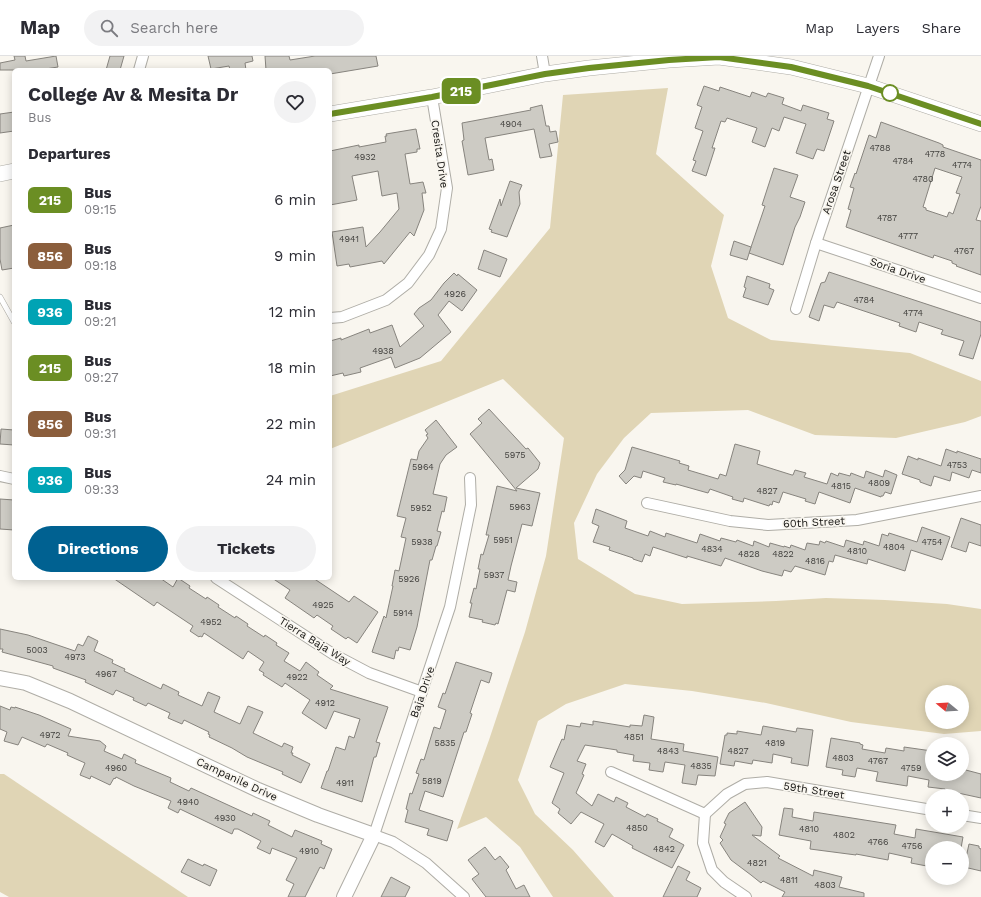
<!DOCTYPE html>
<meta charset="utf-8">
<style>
:root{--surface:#fff;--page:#f2f2f3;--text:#2b2b33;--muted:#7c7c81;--line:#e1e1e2;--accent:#006191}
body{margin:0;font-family:"Work Sans",sans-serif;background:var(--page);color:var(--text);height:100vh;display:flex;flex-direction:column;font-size:15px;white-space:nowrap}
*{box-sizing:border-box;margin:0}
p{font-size:13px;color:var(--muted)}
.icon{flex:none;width:22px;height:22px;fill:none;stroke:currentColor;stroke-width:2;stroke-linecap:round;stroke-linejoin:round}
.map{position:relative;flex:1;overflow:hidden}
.sheet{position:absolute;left:12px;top:12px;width:320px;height:512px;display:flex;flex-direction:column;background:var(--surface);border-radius:6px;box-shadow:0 2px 10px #0003}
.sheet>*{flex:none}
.badge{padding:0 8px;border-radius:6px;font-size:14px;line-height:26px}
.needle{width:26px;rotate:288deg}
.controls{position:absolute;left:925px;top:629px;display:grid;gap:8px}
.controls a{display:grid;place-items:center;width:44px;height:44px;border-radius:50%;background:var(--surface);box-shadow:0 2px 10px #0003;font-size:20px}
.map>.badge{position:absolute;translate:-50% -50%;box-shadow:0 0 0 2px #fff}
h2{padding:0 16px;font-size:15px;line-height:36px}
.round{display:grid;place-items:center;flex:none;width:42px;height:42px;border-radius:21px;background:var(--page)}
.headline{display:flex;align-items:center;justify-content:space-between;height:68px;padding:0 16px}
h1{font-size:19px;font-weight:700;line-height:30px}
.button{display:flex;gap:8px;margin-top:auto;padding:8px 16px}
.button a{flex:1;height:46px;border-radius:24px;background:var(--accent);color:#fff;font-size:16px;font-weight:700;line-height:46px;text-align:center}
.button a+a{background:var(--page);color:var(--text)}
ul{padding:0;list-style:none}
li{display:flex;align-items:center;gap:12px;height:56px;padding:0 16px}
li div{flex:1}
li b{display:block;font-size:15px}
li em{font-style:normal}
li .badge{min-width:44px;font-weight:700;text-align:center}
header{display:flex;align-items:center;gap:24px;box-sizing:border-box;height:56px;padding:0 20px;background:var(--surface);border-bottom:1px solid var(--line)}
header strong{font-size:19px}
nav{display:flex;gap:22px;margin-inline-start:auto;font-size:14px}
.search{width:280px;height:36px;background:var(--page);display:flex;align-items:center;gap:10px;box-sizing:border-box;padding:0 14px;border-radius:22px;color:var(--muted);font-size:15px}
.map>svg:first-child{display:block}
.green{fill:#e0d5b5;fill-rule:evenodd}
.building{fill:#cdcbc4;stroke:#87847e;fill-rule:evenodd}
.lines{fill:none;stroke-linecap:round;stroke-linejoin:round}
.lane-casing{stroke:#afada6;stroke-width:6}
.street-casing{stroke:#afada6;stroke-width:12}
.secondary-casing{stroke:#afada6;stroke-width:16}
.primary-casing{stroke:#afada6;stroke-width:16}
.lane{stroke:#fff;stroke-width:5}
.street{stroke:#fff;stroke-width:10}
.secondary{stroke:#fff;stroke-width:14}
.primary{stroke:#fff;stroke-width:15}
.line-casing{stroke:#fff;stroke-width:9}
.line{stroke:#6b8e23;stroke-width:6}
.stop-dot{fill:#fff;stroke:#6b8e23;stroke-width:2}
.labels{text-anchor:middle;stroke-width:3.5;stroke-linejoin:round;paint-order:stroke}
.number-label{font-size:9px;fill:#42413e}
.street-label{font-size:11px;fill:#141311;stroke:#f9f6ef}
</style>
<header>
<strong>Map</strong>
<div class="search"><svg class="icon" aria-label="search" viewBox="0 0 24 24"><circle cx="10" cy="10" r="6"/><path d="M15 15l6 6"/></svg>Search here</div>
<nav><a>Map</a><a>Layers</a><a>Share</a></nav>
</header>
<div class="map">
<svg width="981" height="841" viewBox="0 0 981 841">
<rect width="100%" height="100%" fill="#f9f6ef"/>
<g class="green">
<path d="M668,32L656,98L724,159L711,210L728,262L771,284L910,297L981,325V360L965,366L896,382L815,379L748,354L651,357L624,382L597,418L574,467L578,503L635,538L682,548L776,545L826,542L885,544L947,548L981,553V675L944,678L851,666L766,647L692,635L625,628L566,648L538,665L518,724L535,758L573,794L614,841H553L520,791L486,761L457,773L489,684L525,576L546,500L564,382L503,323L330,393V340L441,305L550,172L563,39ZM932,636H962V666H932Z"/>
<polygon points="0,718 4,718 188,841 9,841 0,836"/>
</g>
<g class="building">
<polygon points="14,0 25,0 26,5 56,0 58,11 39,14 0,14 0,7 15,4"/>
<polygon points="110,0 124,0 120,14 106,14"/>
<polygon points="208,0 252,0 253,5 245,7 246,14 230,14 229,10 211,13"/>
<polygon points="265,0 289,0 290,4 315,0 376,0 378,10 330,18 330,14 266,14"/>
<polygon points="704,30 719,35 720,31 750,41 752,36 766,41 768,37 784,42 782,48 801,55 803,49 829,57 827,63 834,65 824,95 817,93 813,103 796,97 806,68 784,61 779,75 772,72 765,91 752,86 757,72 727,62 725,66 721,65 712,92 715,92 706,120 692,115 696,105 693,104 703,75 695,72 702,51 697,49"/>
<polygon points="542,49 546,70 549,70 550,76 556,75 558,86 549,88 552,100 540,102 534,73 485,82 489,104 492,103 494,114 468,119 462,85 464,84 462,67 531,54 530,52"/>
<polygon points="14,56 14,75 0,77 0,58"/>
<path d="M881,66L939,87L943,89V91L981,104V150L976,164L981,165V219L956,210L957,209L952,207V205L934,199L933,202L846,171L851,154L848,153L854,132L850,131L855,117L856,118L869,79L876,82ZM935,112L962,121L956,137L960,138L953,158L949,156L947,161L926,154V152L923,151Z"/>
<polygon points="416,73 420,93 417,93 417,96 405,98 410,128 423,126 426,137 422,137 424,154 414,180 410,176 384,208 382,205 350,211 349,208 337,210 332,176 363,171 366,191 380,176 399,153 397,137 382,140 378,115 352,120 357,144 330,149 330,95 359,89 359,91 386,86 385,80 387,80 386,78"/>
<polygon points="774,112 798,119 790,141 805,146 800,161 795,171 783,209 749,197 765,150 762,149"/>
<polygon points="510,125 522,129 519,136 520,148 507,181 491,176 492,174 489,173 500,143 501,150"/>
<polygon points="14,169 14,212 2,214 0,203 0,172"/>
<polygon points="734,185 751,191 747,204 730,199"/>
<polygon points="484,194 507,203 500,221 478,213"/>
<polygon points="829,216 981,266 981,278 973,303 959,299 964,285 941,278 943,274 919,266 916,276 899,270 900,267 837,246 834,252 824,249 819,265 809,261 821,227 825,226"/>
<polygon points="454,217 457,220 458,218 477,234 462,255 449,245 438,259 451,276 420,302 395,312 391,301 360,312 361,316 344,320 343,317 330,320 330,285 341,282 341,284 369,273 370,277 392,269 400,291 424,270 414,258 419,252 431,244 444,227"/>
<polygon points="747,220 770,228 769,232 774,234 768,249 743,241 746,232 744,231"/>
<polygon points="489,353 526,393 528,392 540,407 538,413 516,432 540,437 532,470 522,468 511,510 508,524 517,526 515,536 507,534 498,568 496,567 495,569 482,566 483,564 469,561 472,547 470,547 474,532 476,533 480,513 478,513 481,498 483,499 489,479 486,479 497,430 517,435 470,378 482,367 478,363"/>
<polygon points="436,364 457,391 446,399 440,408 433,438 447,441 444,456 442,455 437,475 441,476 437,490 436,490 432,504 430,504 417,571 410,594 399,591 398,595 396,594 394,603 372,596 384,560 386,562 393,530 392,530 395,514 399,515 406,482 401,481 406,462 397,460 411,403 417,404 419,395 428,382 426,379 428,378 425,374"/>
<polygon points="1,373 14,374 14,389 0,388"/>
<polygon points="735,388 760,395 757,408 792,419 793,419 795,414 806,417 804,421 827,428 831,417 838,420 839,417 850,420 851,417 864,422 866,415 883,421 885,414 897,419 891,438 885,436 883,440 881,440 881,441 855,432 850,447 819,436 815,448 805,445 806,443 783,436 779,447 773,445 772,449 770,448 769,450 744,442 743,446 732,443 733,441 710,433 708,437 676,428 676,429 663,426 665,422 643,415 641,422 634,420 626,428 619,420 625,414 632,391 680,405 679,407 689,410 688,414 718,423 720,418 726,420"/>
<polygon points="946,393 957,397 957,395 981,403 981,417 972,414 969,422 952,416 950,425 934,420 931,430 920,426 920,424 902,418 908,400 918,404 918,402 941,410"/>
<polygon points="0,443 14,444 14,474 0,473"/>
<polygon points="596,453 627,465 625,472 648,480 650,475 665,481 666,477 697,487 700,478 720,485 721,482 736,486 737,484 753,490 754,485 769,491 770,487 784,491 784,490 790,492 791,489 805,494 807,487 819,489 820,485 825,487 826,485 844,491 846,484 863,489 864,485 879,490 882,478 888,480 889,477 917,486 922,471 950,481 942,504 911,494 905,515 868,503 867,508 835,499 833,506 829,505 825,519 795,510 791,516 784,514 782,520 762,515 725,502 721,510 687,500 687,502 653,491 650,500 645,498 642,506 633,503 633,502 609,494 610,491 593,486 599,470 592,467"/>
<polygon points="961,462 981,469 981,490 969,486 966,496 951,491"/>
<polygon points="113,522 160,522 173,531 178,522 190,530 189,532 206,543 207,541 219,549 218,551 235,562 236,560 248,568 247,570 264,581 265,579 277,587 276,589 289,597 284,605 300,615 306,606 319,616 317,619 333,630 330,633 388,651 376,686 380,687 376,701 374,701 362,746 321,732 327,715 328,715 336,691 345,694 349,680 354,682 360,663 334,655 326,673 302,657 310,644 285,627 282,631 263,619 264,617 259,614 264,606 248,595 243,603 204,577 202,581 200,580 199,581 190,575 193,570 157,546 154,550"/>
<polygon points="272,522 313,522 349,546 354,540 378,556 357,587 348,581 346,583 331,573 333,570 317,559 314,562 285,542 290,534"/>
<polygon points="0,573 28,579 75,595 78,588 83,590 88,580 98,585 94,595 113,604 112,607 125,613 124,615 161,633 163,628 179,636 178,639 202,650 208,636 220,641 214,656 240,668 248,650 263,656 253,677 282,691 284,687 293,691 291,697 293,697 292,699 310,708 301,727 282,718 283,716 247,701 232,692 209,681 210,679 208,678 209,676 184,664 182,668 168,662 170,657 148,647 146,650 133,644 134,642 116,634 113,639 85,626 86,624 53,612 53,610 2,596 3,593 0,593"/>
<polygon points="456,606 492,617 489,627 481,624 470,657 472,658 466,676 464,676 443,741 425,735 419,754 453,765 447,785 427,779 429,773 405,766 408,754 406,753 410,737 412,738 419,718 416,717 421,703 424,704 434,671 440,673 446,654 438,651 443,637 445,638"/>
<polygon points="0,650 10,654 11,651 15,652 15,651 39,659 71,673 68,680 100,685 106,690 104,695 122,703 124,698 136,704 135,707 171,722 170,726 189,735 191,732 252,760 253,757 270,765 268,769 292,781 295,774 322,785 321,788 332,793 324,813 320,811 305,841 288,841 294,828 286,824 297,802 272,792 270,798 257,792 261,785 238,773 234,773 232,778 180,753 178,757 168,752 171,745 134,730 116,721 115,723 114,722 110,729 91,720 90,723 80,719 85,707 67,699 68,697 47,688 45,691 22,681 18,689 4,685 7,676 0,673"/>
<polygon points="644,659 654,661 651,683 684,688 683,695 718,701 715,720 698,719 696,729 682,727 685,709 665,706 663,716 649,714 650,707 633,705 634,699 617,696 617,694 585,689 577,705 586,708 582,718 584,719 576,737 592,750 598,738 614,746 616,741 628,747 626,751 645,761 647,758 658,763 657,765 673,773 669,781 684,789 672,812 632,792 633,790 612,778 604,791 595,786 604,768 581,756 571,768 558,757 560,753 552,747 564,717 550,711 562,683 564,684 567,669 580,671 581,667 593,669 593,665 630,671 630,669 642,670"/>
<polygon points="763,670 796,676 797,672 813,674 808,710 791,707 792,702 773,698 772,707 753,704 752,708 735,705 734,710 720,708 725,679 727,679 727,677 737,678 737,675 761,679"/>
<polygon points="831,682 860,687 860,688 863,689 862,693 885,697 886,692 904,695 904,691 932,695 932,718 962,718 962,713 981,718 981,742 958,737 958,738 945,736 945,733 928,731 929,724 908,720 907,730 876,725 878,716 857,712 855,721 842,719 843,714 826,711"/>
<polygon points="745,746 762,771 761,780 752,779 780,800 778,802 813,820 814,814 842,821 839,831 864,837 864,841 782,841 785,836 763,825 761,827 751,819 731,804 720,787 723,784 720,781 726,768 724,767 729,757"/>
<polygon points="784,752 793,753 792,761 813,765 814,756 896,769 894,778 915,782 916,773 963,781 961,792 932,792 932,811 911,807 912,802 889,797 888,804 856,798 856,799 810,793 811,785 779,779"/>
<polygon points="969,788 979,790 979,792 981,793 981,815 964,811"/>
<polygon points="485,791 495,804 500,800 509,811 506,814 516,833 524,829 530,841 486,841 472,823 479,818 468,804"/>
<polygon points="188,803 203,810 204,808 217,814 210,830 181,816"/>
<polygon points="678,810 690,816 686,824 701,832 697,841 663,841"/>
<polygon points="391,821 410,831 405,841 381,841"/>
</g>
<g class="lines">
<g class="lane-casing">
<polyline id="lane" points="0,241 14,266"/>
</g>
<g class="street-casing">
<g id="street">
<polyline points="542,0 545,18"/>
<polyline points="139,14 143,0"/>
<polyline points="816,187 981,242"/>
<polyline points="796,253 816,187 879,0"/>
<polyline points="330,262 342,261 386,244 408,227 429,199 441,173 447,132 432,41"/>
<polyline points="0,420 14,423"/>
<polyline points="647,447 730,465 768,469 857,464 981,440"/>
<polyline points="216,522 333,598 369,617 422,636"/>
<polyline points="611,716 705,758"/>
<polyline points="705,758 727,738 745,728 767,726 932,754"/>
<polyline points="705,758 703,787 712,814 724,826 746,841"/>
<polyline points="962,759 981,762"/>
<polyline points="464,841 426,807 393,786 374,779 450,551 471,449 470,422"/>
</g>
</g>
<g class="secondary-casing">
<polyline id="secondary" points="0,622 26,627 70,645 258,734 318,759 374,779 344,841"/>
</g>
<g class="primary-casing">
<g id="primary">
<polyline points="330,58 432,41 545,18 589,12 669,4 719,1 791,11 868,30 981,68"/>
<polyline points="0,118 14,115"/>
</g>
</g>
<use href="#lane" class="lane"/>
<use href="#street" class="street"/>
<use href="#secondary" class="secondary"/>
<use href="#primary" class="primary"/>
</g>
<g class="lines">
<g class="line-casing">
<polyline id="line" points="330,58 432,41 545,18 589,12 669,4 719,1 791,11 868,30 981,68"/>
</g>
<use href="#line" class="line"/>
</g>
<circle class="stop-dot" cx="890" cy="37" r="8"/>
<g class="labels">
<g class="number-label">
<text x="511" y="71">4904</text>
<text x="880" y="95">4788</text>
<text x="935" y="101">4778</text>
<text x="365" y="104">4932</text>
<text x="903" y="108">4784</text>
<text x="962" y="112">4774</text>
<text x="923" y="126">4780</text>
<text x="887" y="165">4787</text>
<text x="908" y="183">4777</text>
<text x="349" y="186">4941</text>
<text x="964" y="198">4767</text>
<text x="455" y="241">4926</text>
<text x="864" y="247">4784</text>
<text x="913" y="260">4774</text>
<text x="383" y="298">4938</text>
<text x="515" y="402">5975</text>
<text x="957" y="412">4753</text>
<text x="423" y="414">5964</text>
<text x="879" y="430">4809</text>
<text x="841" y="433">4815</text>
<text x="767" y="438">4827</text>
<text x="520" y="454">5963</text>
<text x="421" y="455">5952</text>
<text x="503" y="487">5951</text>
<text x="422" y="489">5938</text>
<text x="932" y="489">4754</text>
<text x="894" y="494">4804</text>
<text x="712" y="496">4834</text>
<text x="857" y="498">4810</text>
<text x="749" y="501">4828</text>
<text x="783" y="501">4822</text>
<text x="815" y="508">4816</text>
<text x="494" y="522">5937</text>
<text x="409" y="526">5926</text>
<text x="323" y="552">4925</text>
<text x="403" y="560">5914</text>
<text x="211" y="569">4952</text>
<text x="37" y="597">5003</text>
<text x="75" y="604">4973</text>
<text x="106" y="621">4967</text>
<text x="297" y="624">4922</text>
<text x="325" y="650">4912</text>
<text x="50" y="682">4972</text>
<text x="634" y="684">4851</text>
<text x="445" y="690">5835</text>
<text x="775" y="690">4819</text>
<text x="668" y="698">4843</text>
<text x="738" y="698">4827</text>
<text x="843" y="705">4803</text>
<text x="878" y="708">4767</text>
<text x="701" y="713">4835</text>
<text x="116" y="715">4960</text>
<text x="911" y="715">4759</text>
<text x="432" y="728">5819</text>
<text x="345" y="730">4911</text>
<text x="188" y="749">4940</text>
<text x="225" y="765">4930</text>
<text x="637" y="775">4850</text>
<text x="809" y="776">4810</text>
<text x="844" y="782">4802</text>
<text x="878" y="789">4766</text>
<text x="912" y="793">4756</text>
<text x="664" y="796">4842</text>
<text x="309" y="798">4910</text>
<text x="757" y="810">4821</text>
<text x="789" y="827">4811</text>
<text x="825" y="832">4803</text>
</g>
<g class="street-label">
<text transform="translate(440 98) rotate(82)" y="4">Cresita Drive</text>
<text transform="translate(836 126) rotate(-71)" y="4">Arosa Street</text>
<text transform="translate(898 214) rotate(19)" y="4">Soria Drive</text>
<text transform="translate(814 466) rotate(-3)" y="4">60th Street</text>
<text transform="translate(315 585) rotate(32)" y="4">Tierra Baja Way</text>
<text transform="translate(422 636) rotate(-71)" y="4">Baja Drive</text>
<text transform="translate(237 723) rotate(25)" y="4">Campanile Drive</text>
<text transform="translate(814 734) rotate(9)" y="4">59th Street</text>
</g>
</g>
</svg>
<div class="controls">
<a><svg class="needle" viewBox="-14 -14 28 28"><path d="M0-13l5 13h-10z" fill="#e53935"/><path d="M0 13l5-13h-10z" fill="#7c7c81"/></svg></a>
<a><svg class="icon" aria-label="layers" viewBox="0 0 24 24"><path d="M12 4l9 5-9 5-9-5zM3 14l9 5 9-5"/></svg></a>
<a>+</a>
<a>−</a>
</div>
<b class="badge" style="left:461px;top:35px;background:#6b8e23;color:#fff">215</b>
<section class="sheet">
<div class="headline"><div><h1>College Av &amp; Mesita Dr</h1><p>Bus</p></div><a class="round"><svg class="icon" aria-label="heart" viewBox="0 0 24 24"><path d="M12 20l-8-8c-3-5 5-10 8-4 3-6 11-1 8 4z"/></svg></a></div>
<h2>Departures</h2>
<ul>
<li><span class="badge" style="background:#6b8e23;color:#fff">215</span><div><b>Bus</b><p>09:15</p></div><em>6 min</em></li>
<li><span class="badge" style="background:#8b5e3c;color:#fff">856</span><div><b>Bus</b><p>09:18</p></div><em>9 min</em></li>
<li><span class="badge" style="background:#00a3b4;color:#fff">936</span><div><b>Bus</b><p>09:21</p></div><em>12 min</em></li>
<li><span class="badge" style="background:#6b8e23;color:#fff">215</span><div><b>Bus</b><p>09:27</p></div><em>18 min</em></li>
<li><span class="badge" style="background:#8b5e3c;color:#fff">856</span><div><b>Bus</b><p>09:31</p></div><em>22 min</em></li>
<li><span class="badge" style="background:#00a3b4;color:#fff">936</span><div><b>Bus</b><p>09:33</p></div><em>24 min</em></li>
</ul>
<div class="button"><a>Directions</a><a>Tickets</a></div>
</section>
</div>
